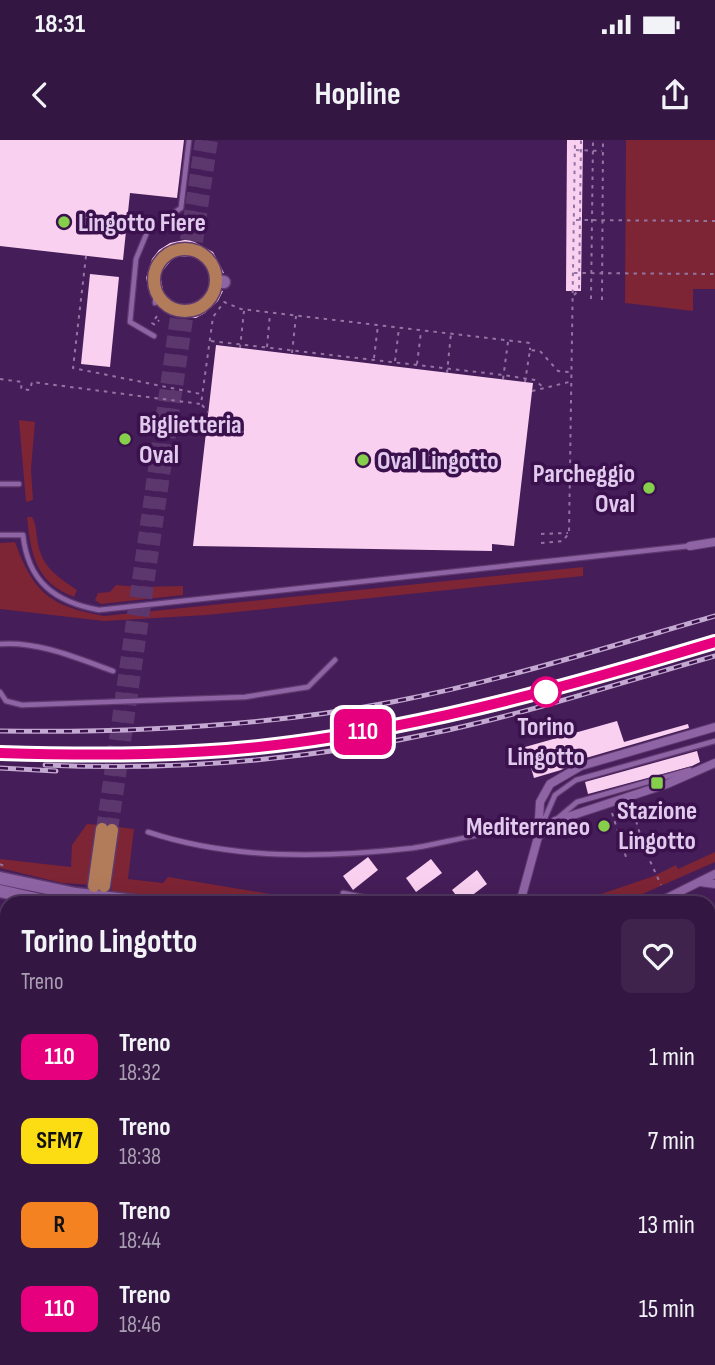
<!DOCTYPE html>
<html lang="it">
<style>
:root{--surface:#341642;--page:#3f234d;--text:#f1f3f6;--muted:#a99fb2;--line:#4e355b}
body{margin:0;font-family:"Sofia Sans Condensed",sans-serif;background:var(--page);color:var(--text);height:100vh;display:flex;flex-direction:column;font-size:26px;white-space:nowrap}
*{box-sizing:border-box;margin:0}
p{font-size:23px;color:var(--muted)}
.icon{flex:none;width:38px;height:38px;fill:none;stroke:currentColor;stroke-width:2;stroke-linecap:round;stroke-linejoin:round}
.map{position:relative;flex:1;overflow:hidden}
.sheet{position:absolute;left:0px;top:756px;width:716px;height:469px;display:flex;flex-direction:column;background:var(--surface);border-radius:21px 21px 0 0;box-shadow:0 7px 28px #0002,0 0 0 2px var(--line)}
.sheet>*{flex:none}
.badge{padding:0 14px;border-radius:10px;font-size:24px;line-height:46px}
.map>.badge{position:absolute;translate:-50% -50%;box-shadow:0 0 0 4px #fff}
.round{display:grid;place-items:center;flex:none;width:74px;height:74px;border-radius:10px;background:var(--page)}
.head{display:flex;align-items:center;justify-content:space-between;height:119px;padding:0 21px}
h1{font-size:33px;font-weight:700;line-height:52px}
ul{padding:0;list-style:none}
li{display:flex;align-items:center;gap:21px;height:84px;padding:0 21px}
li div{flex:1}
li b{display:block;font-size:26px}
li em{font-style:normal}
li .badge{min-width:77px;font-weight:700;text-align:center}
.status{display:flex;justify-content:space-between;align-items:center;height:49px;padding:0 35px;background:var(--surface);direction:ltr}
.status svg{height:19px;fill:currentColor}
header{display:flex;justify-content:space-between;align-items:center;height:91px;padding:0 21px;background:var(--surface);font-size:32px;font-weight:700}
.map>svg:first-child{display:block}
.green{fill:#7d2435}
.building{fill:#fad0f1}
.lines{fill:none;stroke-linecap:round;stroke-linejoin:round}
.primary-tunnel{stroke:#5c376e;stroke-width:12;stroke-dasharray:12 6;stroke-linecap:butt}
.lane-casing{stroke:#5e396e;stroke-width:7}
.street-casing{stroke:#5e396e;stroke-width:10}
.secondary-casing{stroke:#5e396e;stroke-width:15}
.primary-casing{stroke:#5e396e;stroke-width:15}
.path{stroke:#9474a3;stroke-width:2;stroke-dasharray:3.5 5;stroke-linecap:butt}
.lane{stroke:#8f64a5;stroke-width:4.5}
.street{stroke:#8f64a5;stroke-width:8}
.secondary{stroke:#8f64a5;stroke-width:12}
.primary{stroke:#b27c5b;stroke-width:12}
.rail-casing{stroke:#c3a9d1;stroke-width:5}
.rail{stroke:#3b114d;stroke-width:2.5;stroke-dasharray:8;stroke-linecap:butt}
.line-casing{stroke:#fff;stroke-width:16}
.line{stroke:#e6007e;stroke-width:10}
.poi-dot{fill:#86cf4b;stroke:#3b114d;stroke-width:2.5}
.stop-dot{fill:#fff;stroke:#e6007e;stroke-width:3.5}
.labels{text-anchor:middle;stroke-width:7;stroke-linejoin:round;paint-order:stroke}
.poi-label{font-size:26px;font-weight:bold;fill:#e1caed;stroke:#3b114d;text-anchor:start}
.stop-label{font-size:26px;font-weight:bold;fill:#e1caed;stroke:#3b114d}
</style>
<div class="status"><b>18:31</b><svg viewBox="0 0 49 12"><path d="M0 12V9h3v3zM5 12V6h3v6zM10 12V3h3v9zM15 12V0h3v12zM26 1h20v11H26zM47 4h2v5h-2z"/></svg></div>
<header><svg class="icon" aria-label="back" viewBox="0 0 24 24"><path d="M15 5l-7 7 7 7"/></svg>Hopline<svg class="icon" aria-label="share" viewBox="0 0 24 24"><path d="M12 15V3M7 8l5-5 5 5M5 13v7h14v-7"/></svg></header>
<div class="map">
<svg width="715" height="1225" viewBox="0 0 715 1225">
<rect width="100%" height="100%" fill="#451d58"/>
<g class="green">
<polygon points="626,0 715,0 715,149 693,149 693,171 625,163"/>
<polygon points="19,280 35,282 31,329 33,360 26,362"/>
<path d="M27,377H32C37,385 36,395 38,404C42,427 59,438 77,450L74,457C35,442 31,414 27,377Z"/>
<path d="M15,402C34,454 51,466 104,476L583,427V436L207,475L104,481L0,469V403Z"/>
<polygon points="116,445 139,447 183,446 183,455 101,464 95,460 98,453 110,452"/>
<polygon points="87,684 101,685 93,745 62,743 0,728 0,719 71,727 72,705"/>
<polygon points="118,687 134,689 128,739 163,743 168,737 324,763 221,763 111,752"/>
<polygon points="715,712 715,722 631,759 575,763 654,736 676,725 678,729"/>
<polygon points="709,1057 715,1058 715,1225 612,1225 613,1218 709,1218"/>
</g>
<g class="building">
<polygon points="0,0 184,0 177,58 130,53 123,120 0,106"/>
<polygon points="567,0 583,0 581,151 566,151"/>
<polygon points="189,99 213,112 224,133 210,135 206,125 195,116 174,117 160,134 164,155 174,164 186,166 203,159 210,147 223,151 218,161 205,173 196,178 180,178 158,167 161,151 153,148 151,157 146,138 152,119 159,110 170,103"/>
<polygon points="90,134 119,137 110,227 81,224"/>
<polygon points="216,205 533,243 514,406 492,404 492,411 193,406"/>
<polygon points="617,581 624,602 688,584 689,588 579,620 561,630 534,638 525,607"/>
<polygon points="697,611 700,622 692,626 588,654 585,642"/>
<polygon points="368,717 378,730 353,750 343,736"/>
<polygon points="431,719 442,733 416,752 406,738"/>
<polygon points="477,730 487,744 462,763 452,750"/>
</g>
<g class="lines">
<g class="primary-tunnel">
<polyline points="186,100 201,0"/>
<polyline points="197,102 212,0"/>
<polyline points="102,689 176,177"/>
<polyline points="112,690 187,179"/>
</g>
<g class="lane-casing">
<g id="lane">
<polyline points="155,163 156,152"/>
<polyline points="154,196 130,182 136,119 148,90 181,68 189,0"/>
<polyline points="0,344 19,344"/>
<path d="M0,395H23C28,442 55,462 99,470L689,406"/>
<path d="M0,504C38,501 77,518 113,531"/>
<polyline points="0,552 6,561 22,565 245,557 308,547 335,520"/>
<polyline points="558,678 577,662 690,630"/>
<polyline points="541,687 555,655 576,640 715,601"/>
<path d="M148,692C232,720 326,718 413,708C441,704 501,687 524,691C529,692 535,695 539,696"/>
<polyline points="343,753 391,763"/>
<polyline points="0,774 7,775"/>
<polyline points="509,1218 546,1225"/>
</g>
</g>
<g class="street-casing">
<g id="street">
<polyline points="690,406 715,402"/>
<polyline points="538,697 555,681 667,644 715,623"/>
<polyline points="700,742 715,744"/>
<polyline points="520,763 538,697 540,662 550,644 581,626 715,587"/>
<polyline points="657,763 715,734"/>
<polyline points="0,950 7,952"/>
<polyline points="0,1126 7,1127"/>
<polyline points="247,1225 248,1218"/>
</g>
</g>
<g class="secondary-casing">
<g id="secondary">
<polyline points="216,141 224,142"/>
<polyline points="0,738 76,754 152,763"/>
<polyline points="0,751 54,763"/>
<polyline points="709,1024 715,1025"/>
<polyline points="2,1225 7,1190"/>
<polyline points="58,1225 59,1218"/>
<polyline points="442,1225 444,1218"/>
</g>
</g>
<g class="primary-casing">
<g id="primary">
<circle cx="185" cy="140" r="31"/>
<polyline points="94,746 102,689"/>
<polyline points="104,746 112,690"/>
<polyline points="24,1225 25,1218"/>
<polyline points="36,1225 37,1218"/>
</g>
</g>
<g class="path">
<polyline points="576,10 602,11"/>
<polyline points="576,80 715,81"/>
<polyline points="86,116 73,228 201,254"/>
<polyline points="574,133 715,134"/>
<polyline points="574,155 579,150 581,0"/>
<polyline points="591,159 593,0"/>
<polyline points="602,160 603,0"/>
<polyline points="157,176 152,183 155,185 159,180"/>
<polyline points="211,201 503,235 535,240 544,248"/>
<polyline points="267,207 270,174"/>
<polyline points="240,208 244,171"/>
<polyline points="292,213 296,176"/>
<polyline points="374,218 378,185"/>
<polyline points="395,221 399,188"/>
<polyline points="417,224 421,192"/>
<polyline points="447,233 451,193"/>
<polyline points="0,239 22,242 21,249 30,250 32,242 201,264 213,177 224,162 241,169 530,203 530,210"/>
<polyline points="503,239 508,202"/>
<polyline points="525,242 530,210 540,211 558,231 569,232"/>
<polyline points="532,251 569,242"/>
<polyline points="202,265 208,272"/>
<polyline points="541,394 568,393"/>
<polyline points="541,403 563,401 569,393 575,0"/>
<polyline points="631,665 645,710 661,745"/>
<polyline points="612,673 626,717"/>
<polyline points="0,724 7,728"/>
<polyline points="163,757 221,763"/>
<polyline points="0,795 7,796"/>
<polyline points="0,844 7,845"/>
<polyline points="0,882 7,883"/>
<polyline points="0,940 7,941"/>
<polyline points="709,1003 715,1003"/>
<polyline points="709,1044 715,1045"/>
<polyline points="327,1225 328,1219 338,1218"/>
</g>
<use href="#lane" class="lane"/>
<use href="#street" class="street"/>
<use href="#secondary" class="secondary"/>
<use href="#primary" class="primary"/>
<g class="rail-casing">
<g id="rail">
<path d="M0,591C131,593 263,587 392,562C501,541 608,507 715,476"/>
<path d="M0,613C97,616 195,616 292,603C436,584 576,545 715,502"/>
<path d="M45,625C180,631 316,619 448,590C538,570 626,541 715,516"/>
<polyline points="0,628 56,631"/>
</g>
</g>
<use href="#rail" class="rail"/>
</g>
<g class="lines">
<g class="line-casing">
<path id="line" d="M0,613C97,616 195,616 292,603C436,584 576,544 715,502"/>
</g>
<use href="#line" class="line"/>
</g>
<g class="poi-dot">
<circle cx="64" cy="82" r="7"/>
<circle cx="125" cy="299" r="7"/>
<circle cx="363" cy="320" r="7"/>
<circle cx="649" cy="348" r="7"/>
<rect x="650" y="636" width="14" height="14" rx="3.5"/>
<circle cx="604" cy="686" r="7"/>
</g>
<circle class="stop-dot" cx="546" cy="552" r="14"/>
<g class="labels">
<g class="poi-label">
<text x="78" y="91">Lingotto Fiere</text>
<text x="139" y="293">Biglietteria<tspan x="139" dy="30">Oval</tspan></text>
<text x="377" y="329">Oval Lingotto</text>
<text x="635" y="342" text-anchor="end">Parcheggio<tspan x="635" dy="30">Oval</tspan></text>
<text x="657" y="679" text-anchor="middle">Stazione<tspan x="657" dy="30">Lingotto</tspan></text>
<text x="590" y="695" text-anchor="end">Mediterraneo</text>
</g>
<g class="stop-label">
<text x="546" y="595">Torino<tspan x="546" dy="30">Lingotto</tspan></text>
</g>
</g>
</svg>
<b class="badge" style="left:363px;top:592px;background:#e6007e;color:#fff">110</b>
<section class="sheet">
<div class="head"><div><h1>Torino Lingotto</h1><p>Treno</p></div><a class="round"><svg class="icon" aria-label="heart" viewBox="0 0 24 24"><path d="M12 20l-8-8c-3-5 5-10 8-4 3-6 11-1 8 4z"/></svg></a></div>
<ul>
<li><span class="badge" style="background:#e6007e;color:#fff">110</span><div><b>Treno</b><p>18:32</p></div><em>1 min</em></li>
<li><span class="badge" style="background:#fcdc12;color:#111">SFM7</span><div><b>Treno</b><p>18:38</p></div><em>7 min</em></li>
<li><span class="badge" style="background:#f58220;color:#111">R</span><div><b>Treno</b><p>18:44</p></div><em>13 min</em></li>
<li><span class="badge" style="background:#e6007e;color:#fff">110</span><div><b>Treno</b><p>18:46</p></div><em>15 min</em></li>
</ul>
</section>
</div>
